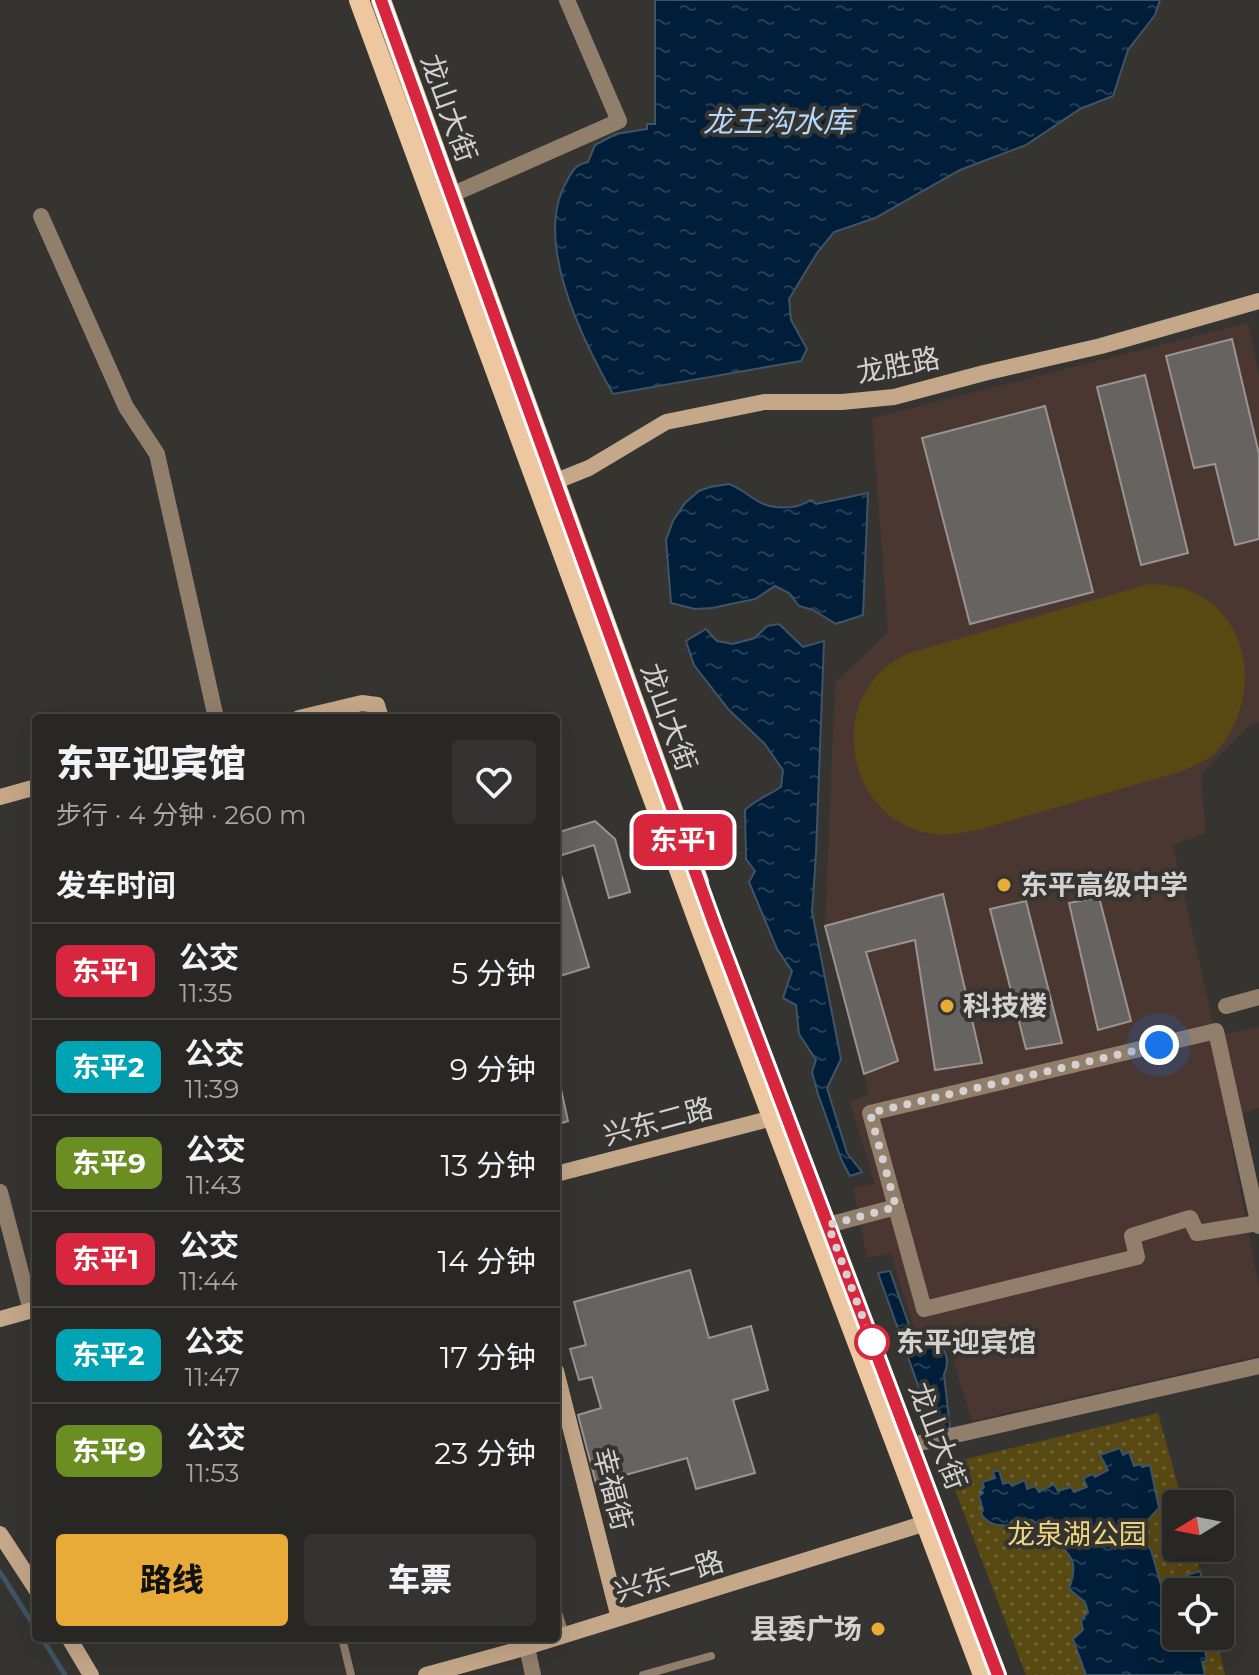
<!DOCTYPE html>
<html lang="zh">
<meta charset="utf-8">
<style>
:root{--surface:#282724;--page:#343331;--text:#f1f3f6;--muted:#a5a5a6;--line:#444441;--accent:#e9ab38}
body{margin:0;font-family:Montserrat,"Noto Sans SC",sans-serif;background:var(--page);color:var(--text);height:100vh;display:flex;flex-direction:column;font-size:30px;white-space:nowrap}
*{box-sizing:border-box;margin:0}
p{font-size:26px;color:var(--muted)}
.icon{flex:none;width:44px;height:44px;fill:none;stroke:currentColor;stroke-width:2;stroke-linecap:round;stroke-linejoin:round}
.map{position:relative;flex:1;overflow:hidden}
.side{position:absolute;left:32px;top:714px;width:528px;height:928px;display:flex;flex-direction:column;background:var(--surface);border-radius:8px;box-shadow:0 8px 32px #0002,0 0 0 2px var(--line)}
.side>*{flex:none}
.badge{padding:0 16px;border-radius:12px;font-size:28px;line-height:52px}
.needle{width:52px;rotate:260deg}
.controls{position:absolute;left:1162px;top:1490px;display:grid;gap:16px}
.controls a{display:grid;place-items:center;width:72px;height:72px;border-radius:8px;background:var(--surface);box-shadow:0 8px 32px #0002,0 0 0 2px var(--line);font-size:40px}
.you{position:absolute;width:40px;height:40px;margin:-20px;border:6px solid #fff;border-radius:50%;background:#1a73e8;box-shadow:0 0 0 12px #1a73e833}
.map>.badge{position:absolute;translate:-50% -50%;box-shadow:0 0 0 4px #fff}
h2{padding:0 24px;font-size:30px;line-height:72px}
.round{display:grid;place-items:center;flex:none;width:84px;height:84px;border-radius:8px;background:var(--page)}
.summary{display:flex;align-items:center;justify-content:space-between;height:136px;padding:0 24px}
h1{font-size:38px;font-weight:800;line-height:60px}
.primary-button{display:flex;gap:16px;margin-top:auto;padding:16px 24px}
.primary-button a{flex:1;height:92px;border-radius:8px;background:var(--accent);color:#111;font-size:32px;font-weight:800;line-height:92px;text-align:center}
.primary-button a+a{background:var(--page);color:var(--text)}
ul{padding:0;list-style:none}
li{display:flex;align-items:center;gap:24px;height:96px;padding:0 24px;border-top:2px solid var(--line)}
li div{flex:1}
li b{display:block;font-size:30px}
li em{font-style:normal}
li .badge{min-width:88px;font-weight:700;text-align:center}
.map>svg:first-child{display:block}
.education{fill:#4a3731}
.park{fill:url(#park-dots)}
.pitch{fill:#584812}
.water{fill:url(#water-ripples);stroke:#3f5466;stroke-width:2}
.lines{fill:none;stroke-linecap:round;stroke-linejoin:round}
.stream{stroke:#3f5466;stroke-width:5}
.building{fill:#676361;stroke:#999492;stroke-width:2}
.lane{stroke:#917e6b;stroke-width:8}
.street{stroke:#917e6b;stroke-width:16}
.secondary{stroke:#c5a789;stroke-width:16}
.primary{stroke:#edc7a0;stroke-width:20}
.line-casing{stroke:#fff;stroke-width:18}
.line{stroke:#d7263d;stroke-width:12}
.walk{stroke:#d3d2d0;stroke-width:8;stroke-dasharray:0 14.4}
.poi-dot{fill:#e9ab38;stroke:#353430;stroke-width:3}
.stop-dot{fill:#fff;stroke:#d7263d;stroke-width:4}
.labels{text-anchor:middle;stroke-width:8;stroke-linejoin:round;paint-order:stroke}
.street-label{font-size:28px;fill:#d3d2d0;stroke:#353430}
.poi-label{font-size:28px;font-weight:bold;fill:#d3d2d0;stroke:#353430;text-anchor:start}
.stop-label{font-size:28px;font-weight:bold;fill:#d3d2d0;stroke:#353430;text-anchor:start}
.park-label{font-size:28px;fill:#eed47e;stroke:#353430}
.water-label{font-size:30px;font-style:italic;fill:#b3d8fe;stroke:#353430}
</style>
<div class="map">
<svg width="1259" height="1675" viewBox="0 0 1259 1675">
<defs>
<pattern id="park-dots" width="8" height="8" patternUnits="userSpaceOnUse" patternTransform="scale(2)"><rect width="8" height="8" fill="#584812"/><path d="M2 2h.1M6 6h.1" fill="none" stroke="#6f6233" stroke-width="1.8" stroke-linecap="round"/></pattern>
<pattern id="water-ripples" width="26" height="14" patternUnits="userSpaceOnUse" patternTransform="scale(2)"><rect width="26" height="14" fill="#001e39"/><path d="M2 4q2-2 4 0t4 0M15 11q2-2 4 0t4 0" fill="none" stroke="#243e55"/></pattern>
</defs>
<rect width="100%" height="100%" fill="#353430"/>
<polygon class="education" points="1248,323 1259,376 1259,723 1249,726 1201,774 1206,833 1173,845 1213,1023 1213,1036 1259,1027 1259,1108 1226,1118 1259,1286 1259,1356 972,1421 945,1334 915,1331 891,1254 867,1257 853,1188 875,1184 850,1102 869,1094 825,926 835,683 888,632 872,418"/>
<polygon class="park" points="1158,1413 1183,1504 1176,1504 1176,1548 1194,1548 1205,1592 1176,1592 1176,1636 1216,1636 1225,1675 1026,1675 945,1464"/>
<path class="pitch" d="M1149,584C1163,585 1178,585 1191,591C1257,620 1259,706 1215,753C1206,761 1194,766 1183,771L981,829C963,833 945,837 927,833C844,815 826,698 901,657C909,652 921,650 930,647Z"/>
<g class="water">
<path d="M655,0H1160L1155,15L1128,50L1113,96L1080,109L1026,145L960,170L875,218L834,232L817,253L789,299L791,320L807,349L801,361L613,394C583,341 532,240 567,181C572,171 576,164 588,162L595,145L616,134L647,129V124H655Z"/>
<path d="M729,484C740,488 746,494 756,500C771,510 796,510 811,500L816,504L868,493L863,615L836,624L813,610L799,606L789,593L775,586L755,599L712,608L695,609L671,603L666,540L673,521L685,503L699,491L710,487Z"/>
<path d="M779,624L803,647L824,641L816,854L812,912L841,1059L827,1088L847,1153L862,1172L850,1176L842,1161L818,1094L812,1072L816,1060L799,1034L796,1005L783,998L792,971L777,949L749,882L755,871L746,859L745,810C755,800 769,795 781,787L783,770L764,743L729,710L694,665L686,641L706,629L717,641L733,644L755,638L767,626Z"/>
<path d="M890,1271L911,1331C915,1333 919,1336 923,1339C926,1341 933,1341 936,1343C948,1349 949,1364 944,1375L950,1428L940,1431L933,1427L878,1273Z"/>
<path d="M1120,1448L1123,1455L1129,1452L1134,1466L1141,1464L1142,1467L1150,1465L1159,1508L1145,1523L1143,1540L1151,1550L1161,1585L1175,1589L1185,1576L1200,1571L1205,1592H1176V1636H1202L1207,1660L1202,1662L1205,1675H1086L1073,1639L1083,1630L1081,1621L1088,1612L1085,1602L1069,1589C1079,1561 1072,1556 1052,1538C1045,1532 1039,1525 1032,1520H1013L1008,1525C995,1526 989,1524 981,1514L983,1510L979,1496L983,1493L981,1490L984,1487L982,1482L995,1478L993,1472L999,1470L1003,1484L1009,1482L1012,1486L1025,1480L1027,1489L1035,1486L1039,1492L1054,1484L1058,1491L1071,1487L1074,1492L1087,1487L1083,1478L1093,1474L1095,1477L1108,1470L1100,1455Z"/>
</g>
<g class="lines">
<g class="stream">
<polyline points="0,1572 36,1629"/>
<polyline points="42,1638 65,1675"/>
</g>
</g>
<g class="building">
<polygon points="1232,339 1259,454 1259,539 1235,545 1215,464 1194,468 1166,356"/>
<polygon points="1145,375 1188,553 1141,565 1097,387"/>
<polygon points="1045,406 1093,592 970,624 922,438"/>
<polygon points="595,821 615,839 630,892 609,898 594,845 556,857 556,833"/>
<polygon points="556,868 559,868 589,967 560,976 556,961"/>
<polygon points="943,894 982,1063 935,1070 915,940 866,952 898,1061 864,1074 825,926"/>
<polygon points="1099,897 1131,1021 1098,1030 1069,903"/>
<polygon points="1026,901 1062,1043 1026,1049 990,909"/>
<polygon points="561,1089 568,1121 556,1125 556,1090"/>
<polygon points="690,1270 709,1338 751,1326 768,1390 733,1400 755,1473 696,1489 687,1458 596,1483 578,1415 601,1408 592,1377 579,1380 570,1349 586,1345 574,1302"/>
</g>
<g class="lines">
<g class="lane">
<polyline points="556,1606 565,1634"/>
<polyline points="342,1638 351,1675"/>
<polyline points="643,1675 711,1656"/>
</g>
<g class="street">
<polyline points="451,195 619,121 567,0"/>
<polyline points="41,216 126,407 157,454 216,718"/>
<polyline points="1226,1006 1259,997"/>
<polyline points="0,1192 31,1311"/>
<polyline points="1258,1223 1197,1233 1190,1218 1132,1236 1137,1257 924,1309 870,1113 1216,1031 1259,1226"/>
<polyline points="828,1225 896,1207"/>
<polyline points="911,1445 1259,1366"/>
<polyline points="527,1647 533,1675"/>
</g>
<g class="secondary">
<polyline points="554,482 589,468 666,422 764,402 842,402 894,397 984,373 1101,346 1259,301"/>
<polyline points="299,718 362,703 377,705 381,718"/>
<polyline points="0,797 36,787"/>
<polyline points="556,1174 773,1118"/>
<polyline points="0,1319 36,1309"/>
<polyline points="556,1371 619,1618"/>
<polyline points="0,1534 36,1589"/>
<polyline points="69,1638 91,1675"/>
<polyline points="426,1675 510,1652 926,1523"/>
</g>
<g class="primary">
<polyline points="359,0 701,929 983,1675"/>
<polyline points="381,0 699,882"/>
</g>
</g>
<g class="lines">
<g class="line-casing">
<polyline id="line" points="381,0 714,924 998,1675"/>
</g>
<use href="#line" class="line"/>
<polyline class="walk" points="872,1342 828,1225 896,1207 870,1113 1159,1045"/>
</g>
<g class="poi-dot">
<circle cx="1004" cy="885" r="8"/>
<circle cx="947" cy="1006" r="8"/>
<circle cx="878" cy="1629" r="8"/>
</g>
<circle class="stop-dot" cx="872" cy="1342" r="16"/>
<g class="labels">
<g class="street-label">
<text transform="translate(449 108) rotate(70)" y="10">龙山大街</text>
<text transform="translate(898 365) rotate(-11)" y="10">龙胜路</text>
<text transform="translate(669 717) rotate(70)" y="10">龙山大街</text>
<text transform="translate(658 1121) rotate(-15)" y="10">兴东二路</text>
<text transform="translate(938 1436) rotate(69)" y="10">龙山大街</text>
<text transform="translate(613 1489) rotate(76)" y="10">幸福街</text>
<text transform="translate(669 1576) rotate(-17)" y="10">兴东一路</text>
</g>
<g class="poi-label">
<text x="1020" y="895">东平高级中学</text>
<text x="963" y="1016">科技楼</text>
<text x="862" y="1639" text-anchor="end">县委广场</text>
</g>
<g class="stop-label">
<text x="896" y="1352">东平迎宾馆</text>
</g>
<g class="park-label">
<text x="1077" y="1544">龙泉湖公园</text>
</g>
<g class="water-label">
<text x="778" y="132">龙王沟水库</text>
</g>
</g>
</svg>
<div class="controls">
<a><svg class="needle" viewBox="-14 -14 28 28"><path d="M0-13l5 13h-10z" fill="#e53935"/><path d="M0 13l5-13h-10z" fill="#a5a5a6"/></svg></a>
<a><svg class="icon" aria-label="locate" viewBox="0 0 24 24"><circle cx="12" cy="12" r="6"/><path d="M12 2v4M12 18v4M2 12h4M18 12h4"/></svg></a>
</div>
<div class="you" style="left:1159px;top:1045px"></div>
<b class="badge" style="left:683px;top:840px;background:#d7263d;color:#fff">东平1</b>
<section class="side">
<div class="summary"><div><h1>东平迎宾馆</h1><p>步行 · 4 分钟 · 260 m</p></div><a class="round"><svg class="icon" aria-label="heart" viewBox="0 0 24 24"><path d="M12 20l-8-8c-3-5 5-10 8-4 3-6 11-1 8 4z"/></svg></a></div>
<h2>发车时间</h2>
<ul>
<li><span class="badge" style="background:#d7263d;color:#fff">东平1</span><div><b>公交</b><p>11:35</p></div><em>5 分钟</em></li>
<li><span class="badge" style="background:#00a3b4;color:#fff">东平2</span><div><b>公交</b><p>11:39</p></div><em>9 分钟</em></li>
<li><span class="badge" style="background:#6b8e23;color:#fff">东平9</span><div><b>公交</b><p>11:43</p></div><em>13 分钟</em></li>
<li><span class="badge" style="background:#d7263d;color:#fff">东平1</span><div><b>公交</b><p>11:44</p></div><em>14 分钟</em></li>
<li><span class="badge" style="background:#00a3b4;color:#fff">东平2</span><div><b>公交</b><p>11:47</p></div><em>17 分钟</em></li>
<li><span class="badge" style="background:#6b8e23;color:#fff">东平9</span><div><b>公交</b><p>11:53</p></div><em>23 分钟</em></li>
</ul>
<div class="primary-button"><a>路线</a><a>车票</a></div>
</section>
</div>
